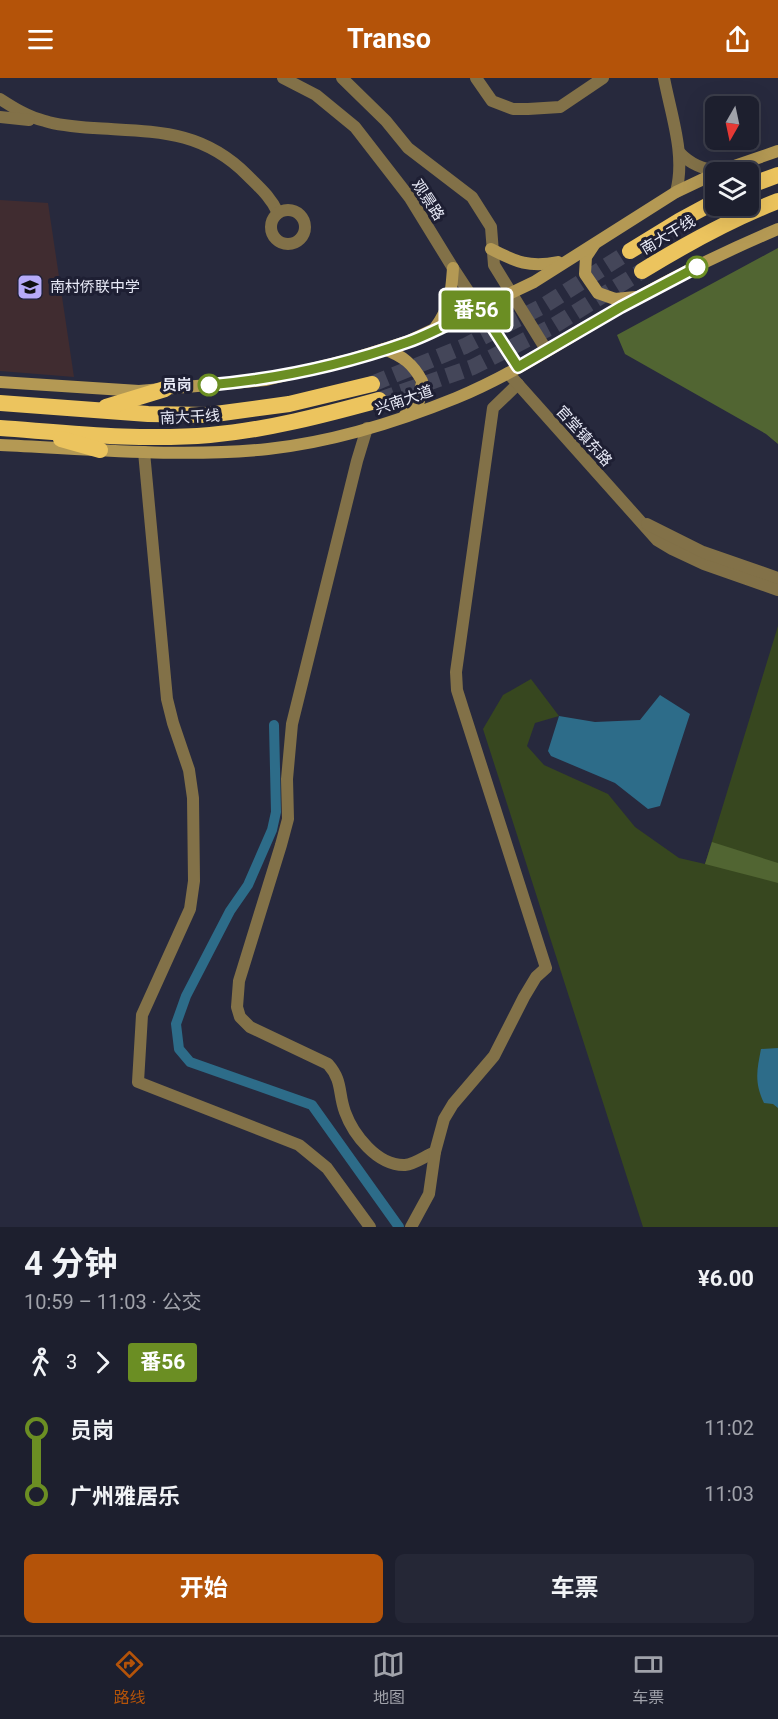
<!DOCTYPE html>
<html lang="zh">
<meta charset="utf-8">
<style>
:root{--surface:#1d1f2e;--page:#252736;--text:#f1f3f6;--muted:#a0a2aa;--line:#3b3d4a;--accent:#b45309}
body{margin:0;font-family:Roboto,"Noto Sans SC",sans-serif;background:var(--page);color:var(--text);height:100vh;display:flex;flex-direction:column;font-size:22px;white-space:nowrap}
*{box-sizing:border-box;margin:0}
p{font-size:20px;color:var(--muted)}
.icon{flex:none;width:33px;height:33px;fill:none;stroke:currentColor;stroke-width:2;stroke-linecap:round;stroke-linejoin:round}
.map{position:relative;height:1149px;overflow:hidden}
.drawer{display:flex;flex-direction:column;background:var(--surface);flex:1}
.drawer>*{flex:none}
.badge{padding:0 12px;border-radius:4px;font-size:21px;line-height:39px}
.needle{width:39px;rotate:189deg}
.buttons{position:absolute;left:705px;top:18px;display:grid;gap:12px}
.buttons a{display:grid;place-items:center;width:54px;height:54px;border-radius:9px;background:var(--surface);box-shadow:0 6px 24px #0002,0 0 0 2px var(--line);font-size:30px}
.map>.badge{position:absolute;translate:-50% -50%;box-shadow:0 0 0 3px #fff}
.legs{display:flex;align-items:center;gap:9px;height:66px;padding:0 24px;font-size:20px}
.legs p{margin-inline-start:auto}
.summary{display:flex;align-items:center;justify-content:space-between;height:102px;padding:0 24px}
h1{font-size:33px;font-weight:700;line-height:45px}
.cta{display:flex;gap:12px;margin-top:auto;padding:12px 24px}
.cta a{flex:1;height:69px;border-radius:9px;background:var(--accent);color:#fff;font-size:24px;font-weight:700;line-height:69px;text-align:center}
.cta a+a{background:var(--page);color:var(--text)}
ul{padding:0 24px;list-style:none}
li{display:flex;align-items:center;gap:21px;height:66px;font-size:22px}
li i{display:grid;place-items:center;width:9px;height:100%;margin:0 8px;background:currentColor}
li i::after{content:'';width:15px;height:15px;margin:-8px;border:4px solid;border-radius:50%;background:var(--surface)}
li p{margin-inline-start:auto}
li:first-child i{background:linear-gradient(#0000 50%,currentColor 0)}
li:last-child i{background:linear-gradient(currentColor 50%,#0000 0)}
header{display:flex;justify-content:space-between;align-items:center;height:78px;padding:0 24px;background:var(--accent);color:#fff;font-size:27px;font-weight:700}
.dock{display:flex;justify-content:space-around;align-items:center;height:84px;border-top:2px solid var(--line);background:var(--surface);font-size:16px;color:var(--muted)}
.dock a{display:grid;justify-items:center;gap:3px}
.dock .on{color:var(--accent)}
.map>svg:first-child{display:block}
.education{fill:#402c30}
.green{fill:#37471f}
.forest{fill:#516532}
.water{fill:#2d6c89}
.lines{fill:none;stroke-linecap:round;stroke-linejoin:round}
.canal{stroke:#2d6c89;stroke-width:10}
.trunk-tunnel{stroke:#444659;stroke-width:16;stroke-dasharray:16 8;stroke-linecap:butt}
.minor{stroke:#827148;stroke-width:12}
.tertiary{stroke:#827148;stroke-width:12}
.secondary{stroke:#b49954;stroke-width:12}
.trunk{stroke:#ecc45e;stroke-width:16}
.line-1-casing{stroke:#fff;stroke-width:14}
.line-1{stroke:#6b8e23;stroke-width:9}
.stop-1-dot{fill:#fff;stroke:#6b8e23;stroke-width:3}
.labels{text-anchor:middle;stroke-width:6;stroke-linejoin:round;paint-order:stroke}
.street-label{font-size:15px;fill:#e7e9f6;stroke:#1e1f33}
.poi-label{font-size:15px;fill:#e7e9f6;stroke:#1e1f33;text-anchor:start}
.stop-label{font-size:15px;font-weight:bold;fill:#e7e9f6;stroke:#1e1f33;text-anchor:end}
</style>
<header><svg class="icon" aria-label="menu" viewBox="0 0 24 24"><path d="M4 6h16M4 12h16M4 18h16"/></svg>Transo<svg class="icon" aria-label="share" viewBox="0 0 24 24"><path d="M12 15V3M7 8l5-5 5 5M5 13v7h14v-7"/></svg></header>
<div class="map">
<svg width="778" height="1149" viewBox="0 0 778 1149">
<rect width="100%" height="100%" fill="#27293d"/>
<polygon class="education" points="0,122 48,125 74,299 0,293"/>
<polygon class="green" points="778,548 778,1149 643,1149 483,651 503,617 531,601 559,638 535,645 527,668 544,687 608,716 635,749 679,780 705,786"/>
<g class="forest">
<polygon points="778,170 778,366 766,356 625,276 617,257"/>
<polygon points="712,764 778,785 778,805 705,786"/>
</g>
<g class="water">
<polygon points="660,617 690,636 660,728 648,731 615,705 551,678 548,673 559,638 595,644 640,642"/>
<path d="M778,970V1030L773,1026L764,1025C754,1004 757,992 761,971Z"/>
</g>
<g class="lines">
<polyline class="canal" points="274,647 276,734 272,752 248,807 230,833 186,918 176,946 179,971 190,984 312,1027 399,1149"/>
<g class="trunk-tunnel">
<polyline points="372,306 465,268 545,227 630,173"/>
<polyline points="379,322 473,289 555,247 642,193"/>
</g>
<g class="minor">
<polyline points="283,0 316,17 355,49 410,120 453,190 518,289"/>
<polyline points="342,0 386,43 408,70 472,119 491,149 494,187 547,273"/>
<polyline points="476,0 492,23 513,31 528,31 560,29 603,0"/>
<path d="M664,0C671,37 686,77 676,114"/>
<path d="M0,21C14,30 28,39 45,43C61,48 78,49 94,50C154,54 201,51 247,97C259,109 271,119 278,135"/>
<polyline points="0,39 29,42"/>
<path d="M679,74C691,87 702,90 719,94"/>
<circle cx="288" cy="149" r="17"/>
<path d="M367,350L357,383L292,646L287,701L288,741L281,767L239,903L237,929L240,939L250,949L328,986C343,1003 338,1015 345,1034C353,1056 377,1088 405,1087C415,1086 425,1078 435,1074"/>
<polyline points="144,374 167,621 173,645 189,692 193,720 194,803 190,831 142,937 138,1004 299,1067 327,1090 370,1149"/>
<polyline points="411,1149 429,1116 435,1074 444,1041 453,1026 494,978 524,919 536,899 546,890 463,631 457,612 456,594 493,330 518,306"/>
</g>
<g class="tertiary">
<polyline points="508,295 657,462 672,471 704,486 778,512"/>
<polyline points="647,446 703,474 778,500"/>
</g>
<g class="secondary">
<polyline points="717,94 778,73"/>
<polyline points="594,167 586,179 585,196 598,215 615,221 636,219"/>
<path d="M491,171C516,184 530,190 558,184"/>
<path d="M435,250C451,227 451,217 453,190"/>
<path d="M384,271C403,278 413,286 422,303L419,323L405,337"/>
<polyline points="0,304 139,313 266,302 352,281 409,263 534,204 676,114 716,95"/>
<path d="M0,367C89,371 180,380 268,371C332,364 397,344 456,320C514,296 566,261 619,230C670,200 724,174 778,151"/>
</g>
<g class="trunk">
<polyline points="748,108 778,97"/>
<polyline points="630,173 679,143 716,123"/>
<path d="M642,193C686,166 729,142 778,123"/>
<polyline points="0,325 148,336 208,337 289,326 372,306"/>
<polyline points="106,329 165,311"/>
<path d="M0,350C69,355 140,363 210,357C267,352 324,337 379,322"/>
<polyline points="61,361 100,372"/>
</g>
</g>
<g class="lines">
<g class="line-1-casing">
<path id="line-1" d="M209,307C278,301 343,287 408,264C433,255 456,242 480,230L518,289L621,229L697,189"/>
</g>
<use href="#line-1" class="line-1"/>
</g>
<defs>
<g id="school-square" transform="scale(1.35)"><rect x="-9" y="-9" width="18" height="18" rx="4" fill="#b7abf8" stroke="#1e1f33"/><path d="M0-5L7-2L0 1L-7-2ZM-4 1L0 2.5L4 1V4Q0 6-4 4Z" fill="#111"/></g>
</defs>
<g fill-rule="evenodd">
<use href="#school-square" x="30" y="209"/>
</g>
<g class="stop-1-dot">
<circle cx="697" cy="189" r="10"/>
<circle cx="209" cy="307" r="10"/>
</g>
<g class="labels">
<g class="street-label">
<text transform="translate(428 122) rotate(57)" y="5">观景路</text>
<text transform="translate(668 157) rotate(-31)" y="5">南大干线</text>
<text transform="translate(404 322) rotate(-19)" y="5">兴南大道</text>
<text transform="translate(190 339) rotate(-3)" y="5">南大干线</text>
<text transform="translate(584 358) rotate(48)" y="5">官堂镇东路</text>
</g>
<g class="poi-label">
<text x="50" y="214">南村侨联中学</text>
</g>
<g class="stop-label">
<text x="192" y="312">员岗</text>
</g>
</g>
</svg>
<div class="buttons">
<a><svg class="needle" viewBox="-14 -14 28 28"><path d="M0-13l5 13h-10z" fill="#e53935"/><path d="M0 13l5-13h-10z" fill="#a0a2aa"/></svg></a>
<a><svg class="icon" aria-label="layers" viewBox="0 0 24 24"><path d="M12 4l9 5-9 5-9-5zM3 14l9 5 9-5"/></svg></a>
</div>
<b class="badge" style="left:476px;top:232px;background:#6b8e23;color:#fff">番56</b>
</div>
<section class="drawer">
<div class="summary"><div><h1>4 分钟</h1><p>10:59 – 11:03 · 公交</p></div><b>¥6.00</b></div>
<div class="legs"><svg class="icon" aria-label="walk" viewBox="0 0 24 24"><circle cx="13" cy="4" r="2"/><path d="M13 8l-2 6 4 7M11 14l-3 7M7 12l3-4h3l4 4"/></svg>3<svg class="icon" aria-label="forward" viewBox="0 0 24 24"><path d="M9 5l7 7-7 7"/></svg><b class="badge" style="background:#6b8e23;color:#fff">番56</b></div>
<ul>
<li><i style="color:#6b8e23"></i><b>员岗</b><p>11:02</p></li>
<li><i style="color:#6b8e23"></i><b>广州雅居乐</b><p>11:03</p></li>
</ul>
<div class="cta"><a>开始</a><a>车票</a></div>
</section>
<nav class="dock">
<a class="on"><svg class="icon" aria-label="directions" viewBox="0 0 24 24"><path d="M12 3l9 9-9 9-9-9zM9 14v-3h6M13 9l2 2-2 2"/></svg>路线</a>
<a><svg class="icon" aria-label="map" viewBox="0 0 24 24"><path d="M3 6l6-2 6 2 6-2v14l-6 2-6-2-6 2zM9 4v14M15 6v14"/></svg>地图</a>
<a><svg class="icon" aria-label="tickets" viewBox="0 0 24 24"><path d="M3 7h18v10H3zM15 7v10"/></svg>车票</a>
</nav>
